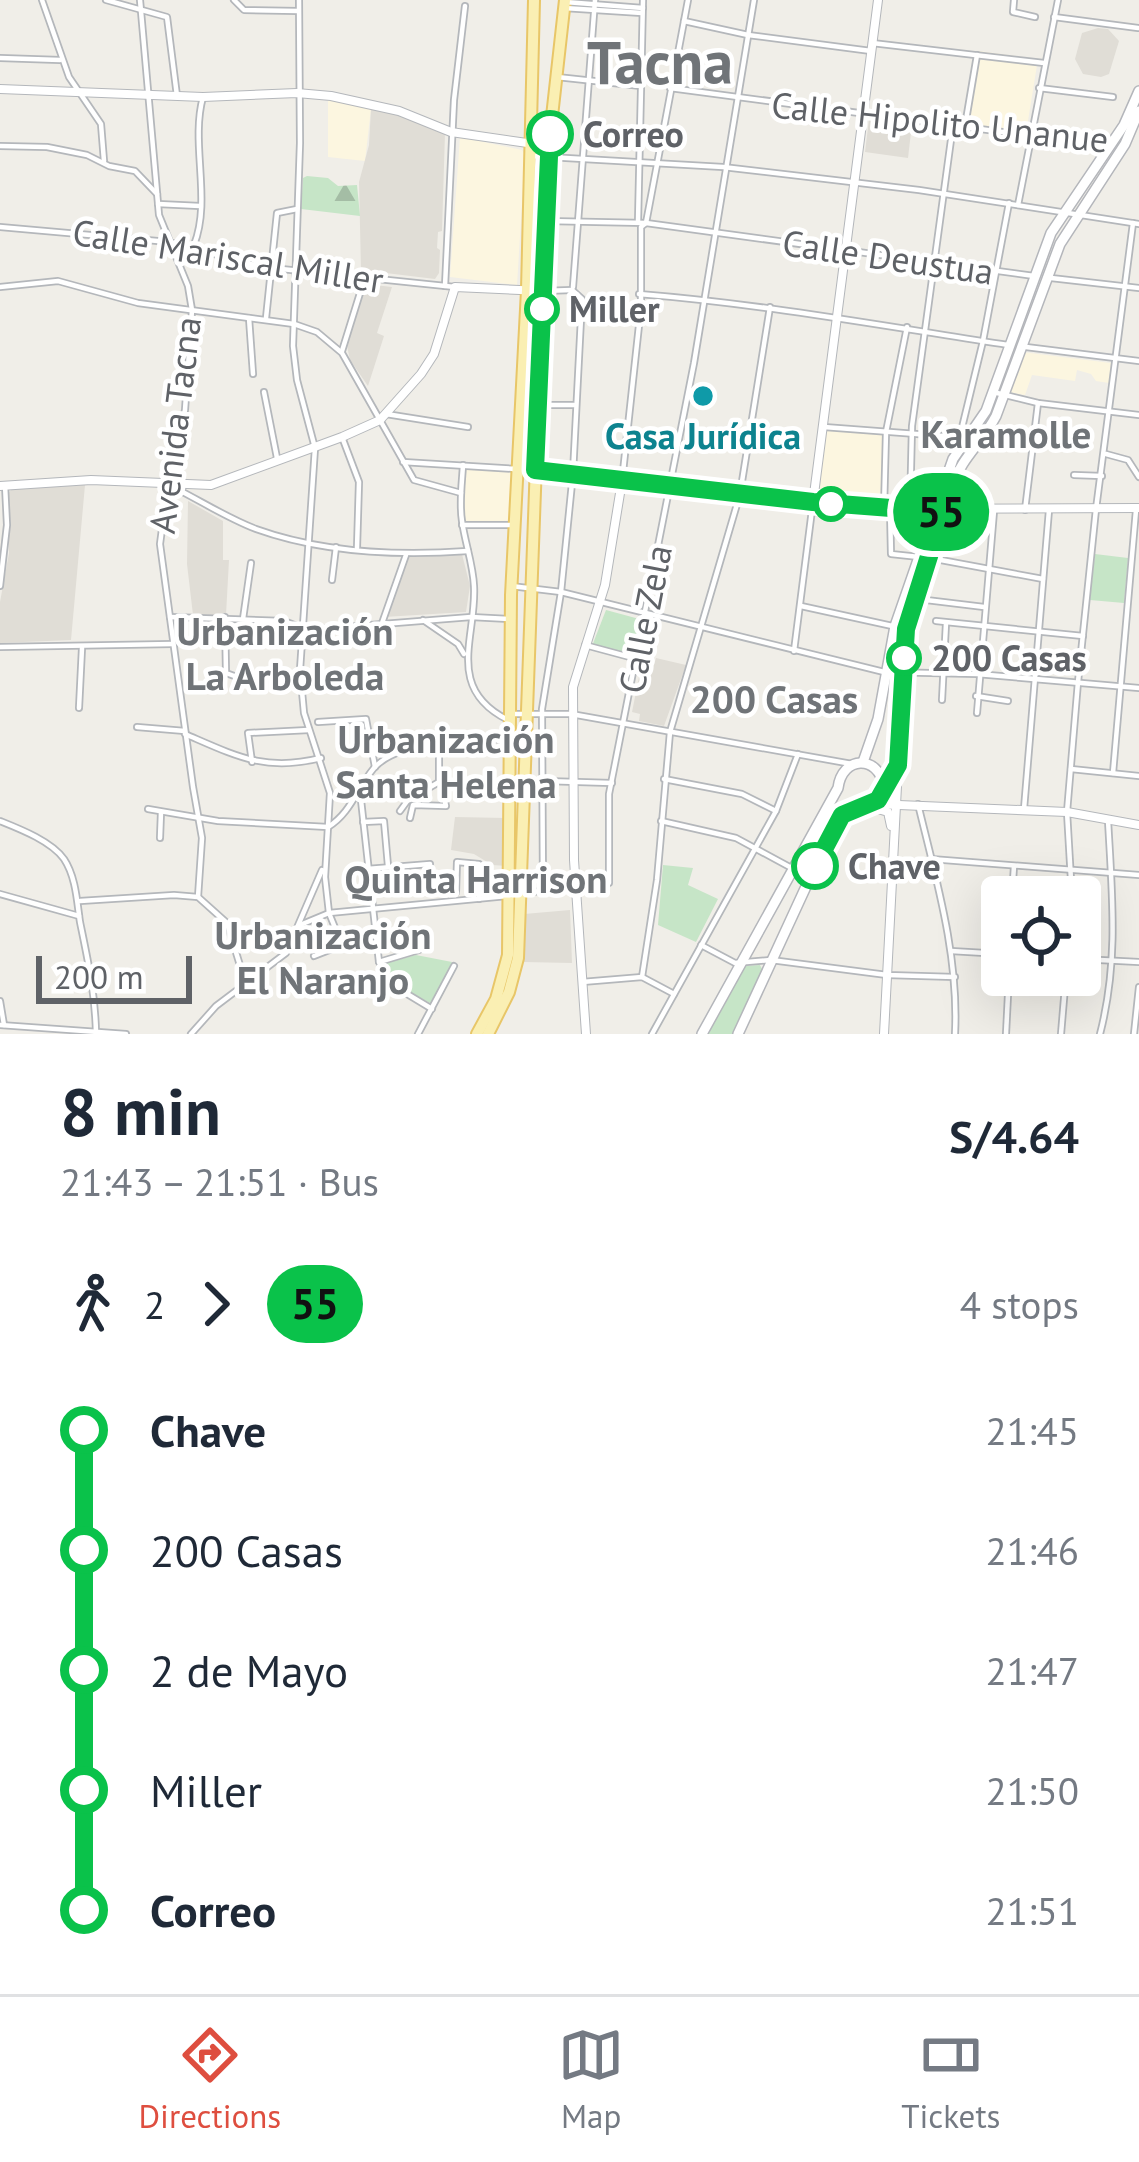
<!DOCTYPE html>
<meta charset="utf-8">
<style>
:root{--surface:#fff;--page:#f2f2f3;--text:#1f2937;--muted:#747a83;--line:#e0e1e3;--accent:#de4e3f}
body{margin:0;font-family:"PT Sans",sans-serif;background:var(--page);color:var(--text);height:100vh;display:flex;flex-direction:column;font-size:45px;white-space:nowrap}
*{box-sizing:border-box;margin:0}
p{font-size:39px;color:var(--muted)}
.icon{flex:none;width:66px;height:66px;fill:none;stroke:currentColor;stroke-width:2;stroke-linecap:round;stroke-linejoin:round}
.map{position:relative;height:1034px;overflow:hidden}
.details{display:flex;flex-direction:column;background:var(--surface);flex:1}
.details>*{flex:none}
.badge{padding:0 24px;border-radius:39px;font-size:42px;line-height:78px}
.controls{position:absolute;left:981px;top:876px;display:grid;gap:24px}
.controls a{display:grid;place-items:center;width:120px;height:120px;border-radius:12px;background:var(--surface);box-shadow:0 12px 48px #0002;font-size:60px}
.scale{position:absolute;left:36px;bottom:30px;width:156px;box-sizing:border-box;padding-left:12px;border:6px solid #5f6267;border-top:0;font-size:33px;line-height:42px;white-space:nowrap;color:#5f6267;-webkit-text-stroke:9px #fff;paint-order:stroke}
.map>.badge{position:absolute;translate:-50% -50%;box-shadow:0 0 0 6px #fff}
.legs{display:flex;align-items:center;gap:18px;height:132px;padding:0 60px;font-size:39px}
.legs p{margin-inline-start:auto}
.head{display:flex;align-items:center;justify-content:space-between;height:204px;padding:0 60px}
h1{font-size:66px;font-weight:700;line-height:90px}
ul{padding:0 60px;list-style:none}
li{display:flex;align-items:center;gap:42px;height:120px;font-size:45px}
li i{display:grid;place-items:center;width:18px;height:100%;margin:0 15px;background:currentColor}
li i::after{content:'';width:30px;height:30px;margin:-15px;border:9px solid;border-radius:50%;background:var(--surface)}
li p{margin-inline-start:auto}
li:first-child i{background:linear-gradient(#0000 50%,currentColor 0)}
li:last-child i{background:linear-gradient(currentColor 50%,#0000 0)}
.menu{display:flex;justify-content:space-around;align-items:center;height:168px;border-top:3px solid var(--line);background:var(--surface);font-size:33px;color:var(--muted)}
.menu a{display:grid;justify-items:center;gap:6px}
.menu .on{color:var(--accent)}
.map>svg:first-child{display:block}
.commercial{fill:#fcf6e0}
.education{fill:#e0ddd6}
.green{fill:#c6e5c7}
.forest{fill:url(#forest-firs)}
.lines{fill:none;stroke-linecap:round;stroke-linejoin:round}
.minor-casing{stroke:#b4b7bb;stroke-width:8}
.tertiary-casing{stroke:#b4b7bb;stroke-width:10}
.secondary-casing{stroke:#b4b6bb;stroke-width:12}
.primary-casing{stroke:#e8c668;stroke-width:14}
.minor{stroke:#fff;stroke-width:4.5}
.tertiary{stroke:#fff;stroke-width:8}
.secondary{stroke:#fff;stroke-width:9}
.primary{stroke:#faefb3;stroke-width:10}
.line-1-casing{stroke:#fff;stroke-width:27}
.line-1{stroke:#0ac24a;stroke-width:18}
.stop-1-dot{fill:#fff;stroke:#0ac24a;stroke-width:6}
.culture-dot{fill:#0f9aa8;stroke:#fff;stroke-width:4.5}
.labels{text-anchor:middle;stroke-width:9;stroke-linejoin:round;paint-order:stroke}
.street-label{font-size:36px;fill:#5f6267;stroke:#fff}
.stop-label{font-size:36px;font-weight:bold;fill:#5f6267;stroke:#fff;text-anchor:start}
.culture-label{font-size:36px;font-weight:bold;fill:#0d838f;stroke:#fff}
.neighbourhood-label{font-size:39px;font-weight:bold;fill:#707478;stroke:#fff}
.town-label{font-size:60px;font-weight:bold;fill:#707478;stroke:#fff}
</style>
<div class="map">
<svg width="1139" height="1034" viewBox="0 0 1139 1034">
<defs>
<pattern id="forest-firs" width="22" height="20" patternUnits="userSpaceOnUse" patternTransform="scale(3)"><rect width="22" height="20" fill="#c6e5c7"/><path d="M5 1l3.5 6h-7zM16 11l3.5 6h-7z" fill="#a4bda5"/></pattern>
</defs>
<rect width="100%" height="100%" fill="#f0eee8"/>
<g class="commercial">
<polygon points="979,51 1038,59 1026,133 966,126"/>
<polygon points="328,98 371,109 365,161 328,157"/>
<polygon points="460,137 522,150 525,155 517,285 450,277"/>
<polygon points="1022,352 1111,363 1109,383 1096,381 1091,374 1077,370 1075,381 1032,375 1025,395 1008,392"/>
<polygon points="822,427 886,432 884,509 813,502"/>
<polygon points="463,465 516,469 514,525 462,525"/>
</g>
<g class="education">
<polygon points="1098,28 1108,29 1119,41 1109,74 1101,77 1083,74 1075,59 1082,33"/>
<polygon points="371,109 386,111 445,133 442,231 438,232 437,248 440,250 439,273 435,279 361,270 359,182 369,145"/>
<polygon points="869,119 912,124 908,158 865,152"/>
<polygon points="365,284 392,287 377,333 384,336 368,386 350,360 347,346"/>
<polygon points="85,485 71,640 0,643 0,602 9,553 8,493 12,489"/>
<polygon points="188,501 223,521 223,560 229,560 226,615 193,615 187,564"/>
<polygon points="462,554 470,586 466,612 384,617 408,557"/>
<polygon points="656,658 686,665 664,726 639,721 640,714 632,712 640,672 652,672"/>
<polygon points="455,817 506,818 508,866 492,865 474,854 451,850"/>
<polygon points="570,910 572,963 523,962 524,914"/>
</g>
<g class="green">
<polygon points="1095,554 1128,558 1124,603 1090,600"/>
<polygon points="606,610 643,620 635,657 592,646"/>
<polygon points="663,865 693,868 688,885 718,899 696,942 658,925"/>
<polygon points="416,955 452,962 432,1004 395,985 383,964"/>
<polygon points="760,965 762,969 733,1034 707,1034 744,966"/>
</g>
<polygon class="forest" points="307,176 328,178 338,186 357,185 360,216 301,209 303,178"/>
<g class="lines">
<g class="minor-casing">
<g id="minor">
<polyline points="42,0 69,77 101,124 104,161"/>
<polyline points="106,0 167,17 177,96"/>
<polyline points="140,0 159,215 188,286 192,310 185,410 168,484 160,544 193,787 202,838 198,897"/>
<polyline points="234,0 244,10 298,11"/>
<polyline points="299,0 300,143 293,346 297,380 315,448 300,670 304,713 330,793 325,877 329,913 342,945 314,956"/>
<polyline points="1014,0 1013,12 1035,17"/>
<polyline points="565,2 643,8"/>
<polyline points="564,8 642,13"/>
<polyline points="1054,17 1138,28"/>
<polyline points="684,21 748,35 871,51"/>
<polyline points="872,43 1044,63"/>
<polyline points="0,58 60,60"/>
<polyline points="557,77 641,86"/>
<polyline points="670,88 1109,146"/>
<polyline points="1039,88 1113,97"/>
<polyline points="965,126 977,55"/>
<polyline points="0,146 47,147 87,155 109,166 135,171 157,194"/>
<polyline points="531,156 723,167 919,190 1139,224"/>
<polyline points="158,204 200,206"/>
<polyline points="1018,205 1058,0"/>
<polyline points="546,221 646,223 1034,276"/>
<polyline points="638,222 643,0"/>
<polyline points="0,227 169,242 262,267 455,287"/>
<path d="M194,245C212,199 190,144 203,97"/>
<polyline points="1051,278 1139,288"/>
<polyline points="445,286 454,100 465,6"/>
<polyline points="0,287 58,281 138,303 294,324 317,332 342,353 414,480 461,493"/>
<polyline points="573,287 595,0"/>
<polyline points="543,291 572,290"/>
<path d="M639,294C763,304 885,326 1008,345"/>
<polyline points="249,318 253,374"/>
<polyline points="266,318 277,213 297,209"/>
<polyline points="1026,347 1139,361"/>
<polyline points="342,351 365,277"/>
<polyline points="264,392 277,458"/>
<polyline points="993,392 1038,403 1139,415"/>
<polyline points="538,405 574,405"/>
<polyline points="386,414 468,427"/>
<polyline points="824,427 956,437"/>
<polyline points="342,437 359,482 357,548"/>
<polyline points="958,444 983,341 1009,203"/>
<polyline points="1106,454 1128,460 1139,477"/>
<polyline points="403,462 516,469"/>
<path d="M463,465C462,483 459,503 462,521C465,543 473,564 474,586C477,636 444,688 508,720"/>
<polyline points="1074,475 1102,476"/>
<polyline points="622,481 641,307 641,227 646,223 688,0"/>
<path d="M173,487C201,501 227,518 256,529C323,553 398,556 468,551"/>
<polyline points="884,509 886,432 907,327"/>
<polyline points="890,509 891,554 919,557"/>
<polyline points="910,510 912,426 953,125"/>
<polyline points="1025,510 1038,403"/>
<polyline points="462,525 511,525"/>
<polyline points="930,558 1043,579"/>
<polyline points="332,580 336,547"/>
<polyline points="0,586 7,525 5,485"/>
<polyline points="511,586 561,592 884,672 977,674 1139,688"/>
<polyline points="918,599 984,607"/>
<polyline points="801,606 906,629"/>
<polyline points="170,617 284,621 307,630 471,617 509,619"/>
<polyline points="225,617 226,673 237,677"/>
<polyline points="243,619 251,563"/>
<polyline points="423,620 458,644 464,654"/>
<polyline points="936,621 1083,636"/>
<polyline points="381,626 406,555"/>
<polyline points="585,645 637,659"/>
<polyline points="0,647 173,644"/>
<polyline points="794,651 813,502"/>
<polyline points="976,696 1008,701"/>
<polyline points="942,700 946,623"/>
<polyline points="79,708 82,648"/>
<polyline points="977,713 994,511"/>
<polyline points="514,714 571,714 852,764"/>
<polyline points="318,722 366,719 375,767"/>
<polyline points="137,727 185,731"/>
<path d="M185,734C236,756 265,772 321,758"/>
<polyline points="252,762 248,733 309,730"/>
<polyline points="1071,769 1139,776"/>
<polyline points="1113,773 1136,510"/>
<polyline points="664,779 742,794 776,811"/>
<polyline points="510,780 612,783"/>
<polyline points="442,787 471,786"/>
<polyline points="360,791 379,962 394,986 432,1009"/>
<path d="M918,804C936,879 959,956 955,1034"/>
<path d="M148,809L218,821L328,827C351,813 357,788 374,768C398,740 475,740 509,739"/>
<polyline points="1024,809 1049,510"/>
<polyline points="400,811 408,800 439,782 439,744"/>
<polyline points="410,818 413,805 446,806 441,783"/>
<path d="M0,821C20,829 51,841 64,859C76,877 77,902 80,922C88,961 95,992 96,1033"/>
<polyline points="661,821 736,838 810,878"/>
<polyline points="363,822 384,821 388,866"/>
<polyline points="160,838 161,812"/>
<polyline points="931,859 1139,875"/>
<polyline points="367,869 430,864"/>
<polyline points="543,890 542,709 561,592 573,473 582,299 572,290"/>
<polyline points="456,892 457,862 479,864 479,899"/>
<polyline points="524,893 609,883 609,794 694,363 754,0"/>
<polyline points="0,894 79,916"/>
<polyline points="1012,897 1014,866"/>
<polyline points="1072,897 1067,812 1078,682 1096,509 1133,223"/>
<polyline points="80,901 174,895 198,897 227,923 246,985"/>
<polyline points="300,925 329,913 507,896"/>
<polyline points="701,945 735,963 771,960 887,975 955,977"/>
<polyline points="951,951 1002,954"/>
<polyline points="1080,959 1139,962"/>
<polyline points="379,962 419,950"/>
<polyline points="642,977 657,880 670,732 740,494 770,307"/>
<polyline points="582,982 642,977 674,994"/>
<polyline points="0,1001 4,1025"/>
<polyline points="0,1025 126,1034"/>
<polyline points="191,1034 216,1006 286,953 322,870"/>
<polyline points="418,1034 454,966"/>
<polyline points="652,1034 776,811 798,754"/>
<polyline points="1006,1034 1009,975"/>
<polyline points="1061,1034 1066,975"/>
<path d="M1100,1034C1119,961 1112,894 1108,820"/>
<polyline points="1134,1034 1139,987"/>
</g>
</g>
<g class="tertiary-casing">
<g id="tertiary">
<polyline points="0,89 203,97 297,93 331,96 399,111 451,132 548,146"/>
<polyline points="516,469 890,509 1139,508"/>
<polyline points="0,486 91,480 211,485 342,437 380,420 421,374 434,354 455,287 543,291"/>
<polyline points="813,502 878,0"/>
<polyline points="875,804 1067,812 1139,825"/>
<polyline points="871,807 888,812 891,826"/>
<polyline points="586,1034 574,860 573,687 605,585 622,481"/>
<polyline points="884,1034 898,767"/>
</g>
</g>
<g class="secondary-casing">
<g id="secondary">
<polyline points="863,762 878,719 895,626 953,459 986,411 1051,233 1124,125 1139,91"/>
<path d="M702,1034L838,788C842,756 878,754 884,786"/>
<path d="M738,1034L833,828L847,812L878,800L898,765L906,629L952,485C962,458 983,441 996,416L1060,244L1125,144L1139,111"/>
</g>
</g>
<g class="primary-casing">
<g id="primary">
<polyline points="477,1034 496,999 508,955 511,595 527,290 534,0"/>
<polyline points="488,1034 509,992 518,958 547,161 565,0"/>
</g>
</g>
<use href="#minor" class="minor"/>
<use href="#tertiary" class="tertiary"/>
<use href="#secondary" class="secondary"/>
<use href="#primary" class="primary"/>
</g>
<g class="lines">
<g class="line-1-casing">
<polyline id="line-1" points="550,134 535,470 813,502 943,512 906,629 898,765 878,800 842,815 815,866"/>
</g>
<use href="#line-1" class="line-1"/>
</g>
<g class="stop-1-dot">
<circle cx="550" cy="134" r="21"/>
<circle cx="542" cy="309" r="15"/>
<circle cx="831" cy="504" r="15"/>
<circle cx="904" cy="658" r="15"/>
<circle cx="815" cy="866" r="21"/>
</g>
<circle class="culture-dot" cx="703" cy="396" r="12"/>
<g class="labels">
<g class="street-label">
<text transform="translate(940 122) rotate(6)" y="13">Calle Hipolito Unanue</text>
<text transform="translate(228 256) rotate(9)" y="13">Calle Mariscal Miller</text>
<text transform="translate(888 257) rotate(8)" y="13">Calle Deustua</text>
<text transform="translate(175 425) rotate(-83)" y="13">Avenida Tacna</text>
<text transform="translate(645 619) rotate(-79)" y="13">Calle Zela</text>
</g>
<g class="stop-label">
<text x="583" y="147">Correo</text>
<text x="569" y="322">Miller</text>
<text x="931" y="671">200 Casas</text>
<text x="848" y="879">Chave</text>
</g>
<g class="culture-label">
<text x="703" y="449">Casa Jurídica</text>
</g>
<g class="neighbourhood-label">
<text x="1006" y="448">Karamolle</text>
<text x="285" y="645">Urbanización<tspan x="285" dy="45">La Arboleda</tspan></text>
<text x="774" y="713">200 Casas</text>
<text x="446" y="753">Urbanización<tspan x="446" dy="45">Santa Helena</tspan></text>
<text x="476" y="893">Quinta Harrison</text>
<text x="323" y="949">Urbanización<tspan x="323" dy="45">El Naranjo</tspan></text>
</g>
<g class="town-label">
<text x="660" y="84">Tacna</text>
</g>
</g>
</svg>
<div class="controls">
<a><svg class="icon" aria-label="locate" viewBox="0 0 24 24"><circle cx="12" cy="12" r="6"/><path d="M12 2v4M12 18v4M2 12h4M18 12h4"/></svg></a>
</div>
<div class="scale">200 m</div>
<b class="badge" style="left:941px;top:512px;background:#0ac24a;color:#111">55</b>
</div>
<section class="details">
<div class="head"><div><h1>8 min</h1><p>21:43 – 21:51 · Bus</p></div><b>S/4.64</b></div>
<div class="legs"><svg class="icon" aria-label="walk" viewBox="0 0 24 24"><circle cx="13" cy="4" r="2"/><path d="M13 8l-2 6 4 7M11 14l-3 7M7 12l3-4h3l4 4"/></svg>2<svg class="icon" aria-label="forward" viewBox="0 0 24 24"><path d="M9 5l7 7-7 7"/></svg><b class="badge" style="background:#0ac24a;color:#111">55</b><p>4 stops</p></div>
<ul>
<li><i style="color:#0ac24a"></i><b>Chave</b><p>21:45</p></li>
<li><i style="color:#0ac24a"></i><span>200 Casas</span><p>21:46</p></li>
<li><i style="color:#0ac24a"></i><span>2 de Mayo</span><p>21:47</p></li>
<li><i style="color:#0ac24a"></i><span>Miller</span><p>21:50</p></li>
<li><i style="color:#0ac24a"></i><b>Correo</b><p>21:51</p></li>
</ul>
</section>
<nav class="menu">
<a class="on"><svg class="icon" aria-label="directions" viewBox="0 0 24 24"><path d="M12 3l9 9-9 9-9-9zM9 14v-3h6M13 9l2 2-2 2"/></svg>Directions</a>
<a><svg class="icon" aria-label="map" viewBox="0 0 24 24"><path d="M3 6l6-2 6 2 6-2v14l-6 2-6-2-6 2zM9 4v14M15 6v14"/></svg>Map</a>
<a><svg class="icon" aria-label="tickets" viewBox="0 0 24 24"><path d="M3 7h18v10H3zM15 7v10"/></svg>Tickets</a>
</nav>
